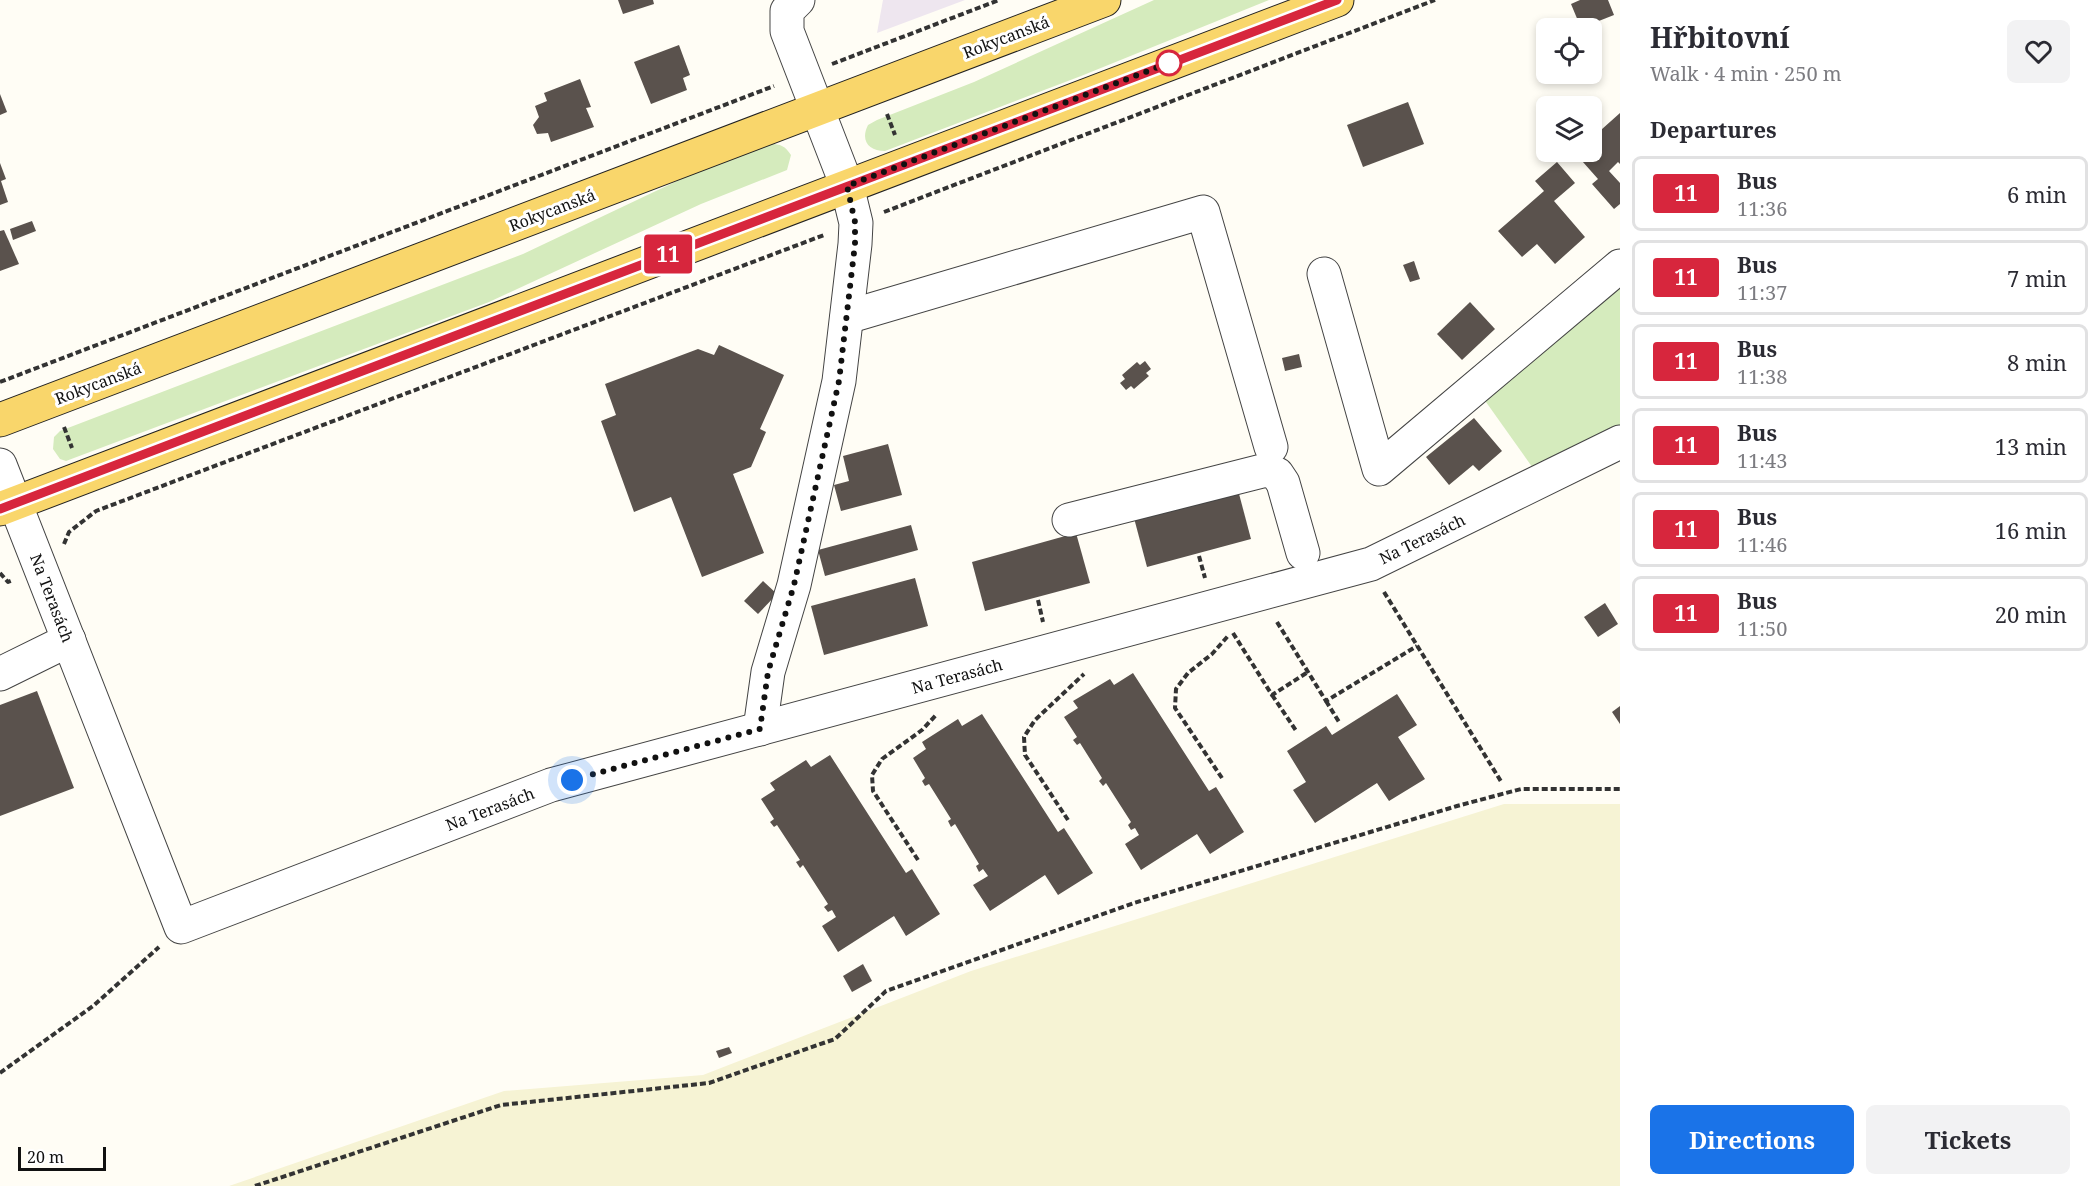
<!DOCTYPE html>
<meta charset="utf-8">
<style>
:root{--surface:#fff;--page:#f2f2f3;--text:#2b2b33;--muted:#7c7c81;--line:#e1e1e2;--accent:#1a73e8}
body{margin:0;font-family:"Noto Serif",serif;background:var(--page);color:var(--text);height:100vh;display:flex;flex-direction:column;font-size:22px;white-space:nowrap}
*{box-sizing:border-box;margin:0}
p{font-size:20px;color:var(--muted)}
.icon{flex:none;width:33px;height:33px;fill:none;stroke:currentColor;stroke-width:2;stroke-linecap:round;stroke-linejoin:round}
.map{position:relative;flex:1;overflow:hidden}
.drawer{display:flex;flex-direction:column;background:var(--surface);width:480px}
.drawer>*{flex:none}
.badge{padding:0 12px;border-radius:4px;font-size:21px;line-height:39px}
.fabs{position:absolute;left:1536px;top:18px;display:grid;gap:12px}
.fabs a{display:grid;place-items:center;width:66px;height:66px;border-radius:9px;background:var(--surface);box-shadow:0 3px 9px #0003;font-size:30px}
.scale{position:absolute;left:18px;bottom:15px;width:88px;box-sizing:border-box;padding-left:6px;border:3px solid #111;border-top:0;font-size:16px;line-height:21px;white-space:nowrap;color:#111;-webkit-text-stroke:4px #fff;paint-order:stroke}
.you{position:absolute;width:30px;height:30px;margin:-15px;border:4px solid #fff;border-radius:50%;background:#1a73e8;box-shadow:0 0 0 9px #1a73e833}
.map>.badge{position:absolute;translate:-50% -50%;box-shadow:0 0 0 3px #fff}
h2{padding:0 30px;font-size:22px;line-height:54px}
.round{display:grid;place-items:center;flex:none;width:63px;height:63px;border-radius:9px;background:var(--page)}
.overview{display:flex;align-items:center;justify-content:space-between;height:102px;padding:0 30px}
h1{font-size:28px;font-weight:700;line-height:45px}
.action{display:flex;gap:12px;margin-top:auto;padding:12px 30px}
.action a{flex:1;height:69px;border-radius:9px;background:var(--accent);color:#fff;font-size:24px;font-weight:700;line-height:69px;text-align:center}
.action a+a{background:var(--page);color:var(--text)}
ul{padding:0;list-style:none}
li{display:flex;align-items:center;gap:18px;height:75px;margin:0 12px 9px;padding:0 18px;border:3px solid var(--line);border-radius:9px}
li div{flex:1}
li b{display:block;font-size:22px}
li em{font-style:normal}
li .badge{min-width:66px;font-weight:700;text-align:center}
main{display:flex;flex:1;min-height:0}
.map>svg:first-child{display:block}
.industrial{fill:#eee6ef}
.farmland{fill:#f6f3d4}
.green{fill:#d5ebbd}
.building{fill:#5a524d}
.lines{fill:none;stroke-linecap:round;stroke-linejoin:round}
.minor-casing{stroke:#444;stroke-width:35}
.major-casing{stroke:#222;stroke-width:35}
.path{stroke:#333;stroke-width:4;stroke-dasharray:6 3;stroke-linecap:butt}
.minor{stroke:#fff;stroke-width:33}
.major{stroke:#f9d66b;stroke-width:33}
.line-casing{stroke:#fff;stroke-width:14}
.line{stroke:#d7263d;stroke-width:9}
.walk{stroke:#111;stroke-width:6;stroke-dasharray:0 10.8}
.stop-dot{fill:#fff;stroke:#d7263d;stroke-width:3}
.labels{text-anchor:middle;stroke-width:6;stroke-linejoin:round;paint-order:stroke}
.street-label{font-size:16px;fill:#111;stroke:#fff}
</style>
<main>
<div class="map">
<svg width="1620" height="1186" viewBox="0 0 1620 1186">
<rect width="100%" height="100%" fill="#fffdf5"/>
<polygon class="industrial" points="883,0 965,0 877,33"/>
<polygon class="farmland" points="1504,804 1620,804 1620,1186 229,1186 504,1091 703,1075 971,971"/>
<g class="green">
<path d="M1154,0H1269L1081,76L885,151C869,151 860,141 868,125L877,120L974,82Z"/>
<path d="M770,144C781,144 785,146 791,155L787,170L701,204L489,302L66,461L60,459L53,449L54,437L60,431L523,254L696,172Z"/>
<polygon points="1620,286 1620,429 1535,471 1481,395"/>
</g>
<g class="building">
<polygon points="618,0 653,0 654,4 623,14"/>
<polygon points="1580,0 1608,0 1614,15 1581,28 1571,4"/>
<polygon points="679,45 690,75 683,78 687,90 651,104 634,62"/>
<polygon points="580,79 591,107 586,108 594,127 551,142 548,133 537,134 533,125 539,117 535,106 547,101 544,93"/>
<polygon points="0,94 7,112 0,115"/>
<polygon points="1408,102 1424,144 1363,167 1347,125"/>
<polygon points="1620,113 1620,164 1618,162 1609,171 1620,183 1620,204 1614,209 1592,184 1598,179 1575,153 1592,152 1592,138"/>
<polygon points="1557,162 1575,183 1554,201 1585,237 1555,264 1537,244 1522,257 1498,231 1544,191 1535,181"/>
<polygon points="0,163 6,179 1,181 8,202 0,205"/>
<polygon points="32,221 36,231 13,240 10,229"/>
<polygon points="4,230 19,264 0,271 0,231"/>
<polygon points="1414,261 1420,279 1410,282 1403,265"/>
<polygon points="1470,302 1495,329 1462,360 1437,334"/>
<polygon points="719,345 784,375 760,429 766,432 751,467 733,474 764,553 702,577 671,497 634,512 601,421 616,415 605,384 698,349 714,355"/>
<polygon points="1299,354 1302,367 1285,371 1282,358"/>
<polygon points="1145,361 1151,369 1146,373 1149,376 1134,389 1131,386 1126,390 1120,383 1125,379 1122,375 1137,362 1140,365"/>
<polygon points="1474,418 1502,451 1479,471 1473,465 1449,485 1426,457"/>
<polygon points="888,444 902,495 841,511 834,485 849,481 843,456"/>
<polygon points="1238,490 1251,539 1147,567 1134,518"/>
<polygon points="911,525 918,550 825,576 818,550"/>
<polygon points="1076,533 1090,583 985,611 972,562"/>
<polygon points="915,578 928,626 824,655 811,606"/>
<polygon points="763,581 777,594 758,614 744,601"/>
<polygon points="1605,603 1618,624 1598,637 1584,617"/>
<polygon points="1133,673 1209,791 1216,787 1244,832 1210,854 1197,834 1141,870 1125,844 1139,835 1135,828 1131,830 1128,825 1131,822 1106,783 1103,786 1099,781 1102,778 1080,743 1077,745 1073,740 1077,737 1064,717 1078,708 1073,701 1110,679 1114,685"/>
<polygon points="37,691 74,788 0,816 0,705"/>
<polygon points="1397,694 1417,725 1398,737 1425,779 1389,801 1377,783 1315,823 1293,790 1306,782 1287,751 1326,726 1332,735"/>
<polygon points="1620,706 1620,724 1612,712"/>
<polygon points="982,714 1058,832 1064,828 1093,873 1058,895 1045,875 990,911 973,885 988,876 983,869 979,872 976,866 979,864 955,824 951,827 948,821 951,819 929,784 925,786 922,781 925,778 913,758 926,749 922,742 958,719 962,726"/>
<polygon points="830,755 906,873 912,869 940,914 906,936 894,916 838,952 822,926 836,917 832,910 828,912 824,907 828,904 803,865 800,868 796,862 800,860 777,825 774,827 770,822 774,819 761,799 775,790 770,783 806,760 811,767"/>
<polygon points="863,964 872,981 852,992 843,976"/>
<polygon points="729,1047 732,1053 719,1058 716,1051"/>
</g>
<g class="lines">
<g class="minor-casing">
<g id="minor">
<polyline points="1324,274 1379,469 1620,266"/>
<polyline points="847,317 1203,212 1271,447"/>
<polyline points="0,465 181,927 551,785 1371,564 1620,442"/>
<polyline points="1069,520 1266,470 1277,474 1283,483 1303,553"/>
<polyline points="0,674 69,640"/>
<polyline points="760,729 768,672 794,585 839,381 855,244 856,223 847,186 787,31 787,11 798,0"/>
</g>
</g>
<g class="major-casing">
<g id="major">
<polyline points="0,420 1104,0"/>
<polyline points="0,509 1337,0"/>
</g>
</g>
<g class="path">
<polyline points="832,64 999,0"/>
<polyline points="887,114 895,135"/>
<polyline points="884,212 1435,0"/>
<polyline points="0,382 774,86"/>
<polyline points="64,427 72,448"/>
<polyline points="64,544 69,532 96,511 824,235"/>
<polyline points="1199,556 1205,578"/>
<polyline points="0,573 8,582 13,580"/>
<polyline points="1384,592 1502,783"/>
<polyline points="1038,600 1043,622"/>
<polyline points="1277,622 1326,701 1417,646"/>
<polyline points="1233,633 1272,695 1308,672"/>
<polyline points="1272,695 1297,732"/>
<polyline points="1326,701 1339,722"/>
<polyline points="1222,778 1175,708 1176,689 1188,673 1212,654 1228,636"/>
<polyline points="1068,820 1025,755 1024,737 1035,720 1084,674"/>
<polyline points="918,860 873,791 872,775 882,759 922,730 936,715"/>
<polyline points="0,1073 93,1006 159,947"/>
<polyline points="255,1186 501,1105 709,1083 835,1039 886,991 1134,903 1457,806 1521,789 1620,789"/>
</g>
<use href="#minor" class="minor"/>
<use href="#major" class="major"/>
</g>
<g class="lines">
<g class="line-casing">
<polyline id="line" points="0,509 1337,0"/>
</g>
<use href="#line" class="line"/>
<polyline class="walk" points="572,780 760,729 768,672 794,585 839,381 855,244 855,222 847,186 1169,63"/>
</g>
<circle class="stop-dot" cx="1169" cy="63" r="12"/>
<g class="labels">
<g class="street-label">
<text transform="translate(1006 37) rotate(-21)" y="6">Rokycanská</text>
<text transform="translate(552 210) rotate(-21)" y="6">Rokycanská</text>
<text transform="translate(98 383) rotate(-21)" y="6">Rokycanská</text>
<text transform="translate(1422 539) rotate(-26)" y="6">Na Terasách</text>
<text transform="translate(52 598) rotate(69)" y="6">Na Terasách</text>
<text transform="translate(957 676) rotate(-15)" y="6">Na Terasách</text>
<text transform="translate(490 809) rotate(-21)" y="6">Na Terasách</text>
</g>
</g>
</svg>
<div class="fabs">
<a><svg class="icon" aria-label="locate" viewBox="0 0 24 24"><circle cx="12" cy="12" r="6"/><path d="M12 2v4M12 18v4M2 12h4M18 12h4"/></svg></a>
<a><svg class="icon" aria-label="layers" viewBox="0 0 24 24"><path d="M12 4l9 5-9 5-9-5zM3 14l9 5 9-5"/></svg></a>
</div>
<div class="scale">20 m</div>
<div class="you" style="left:572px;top:780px"></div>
<b class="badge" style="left:668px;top:254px;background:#d7263d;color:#fff">11</b>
</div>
<section class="drawer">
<div class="overview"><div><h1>Hřbitovní</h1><p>Walk · 4 min · 250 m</p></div><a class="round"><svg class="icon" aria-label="heart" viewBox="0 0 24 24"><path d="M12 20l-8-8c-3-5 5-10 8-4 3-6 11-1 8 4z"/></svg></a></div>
<h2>Departures</h2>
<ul>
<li><span class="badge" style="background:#d7263d;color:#fff">11</span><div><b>Bus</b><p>11:36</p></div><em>6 min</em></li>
<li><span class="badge" style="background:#d7263d;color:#fff">11</span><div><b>Bus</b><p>11:37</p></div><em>7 min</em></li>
<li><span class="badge" style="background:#d7263d;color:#fff">11</span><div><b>Bus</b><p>11:38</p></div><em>8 min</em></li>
<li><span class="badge" style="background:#d7263d;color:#fff">11</span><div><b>Bus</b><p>11:43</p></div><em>13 min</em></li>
<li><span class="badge" style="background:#d7263d;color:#fff">11</span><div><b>Bus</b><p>11:46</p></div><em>16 min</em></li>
<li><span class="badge" style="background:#d7263d;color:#fff">11</span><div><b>Bus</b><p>11:50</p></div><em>20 min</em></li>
</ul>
<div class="action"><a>Directions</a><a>Tickets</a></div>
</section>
</main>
